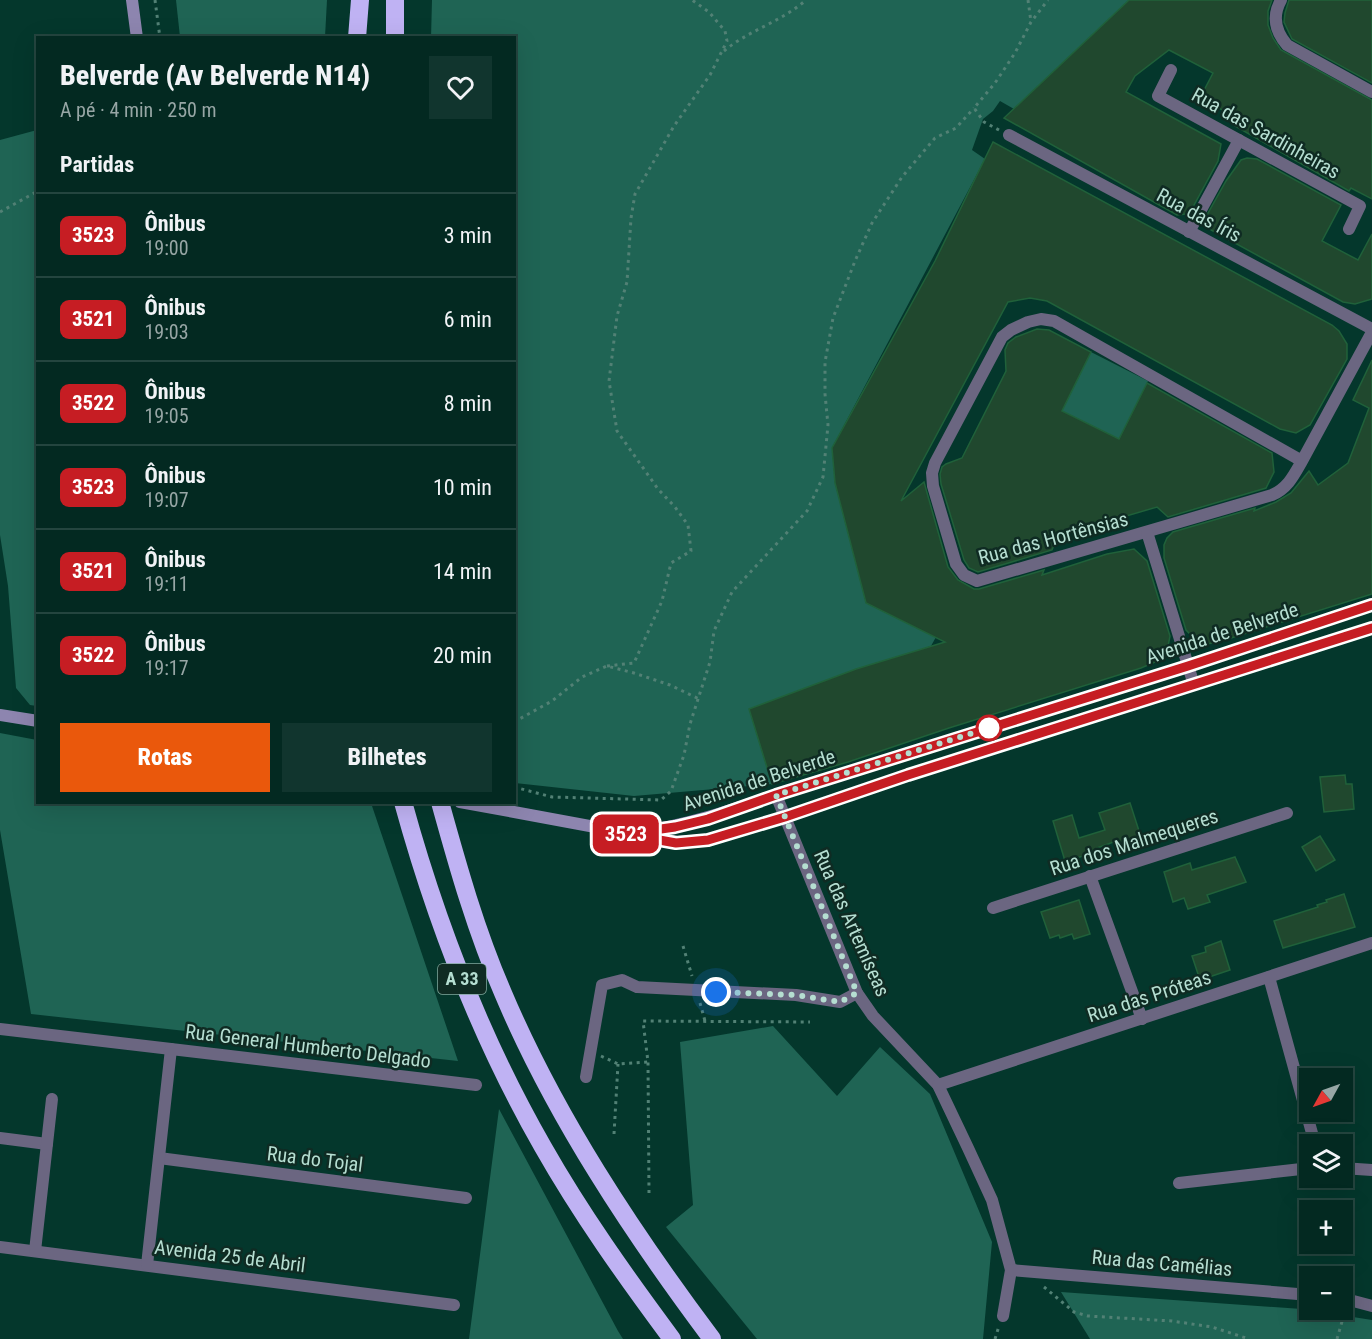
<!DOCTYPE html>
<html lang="pt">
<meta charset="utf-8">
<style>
:root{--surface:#032921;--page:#11352e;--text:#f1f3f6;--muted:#97a6a5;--line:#24453f;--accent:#ea580c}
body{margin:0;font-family:"Roboto Condensed",sans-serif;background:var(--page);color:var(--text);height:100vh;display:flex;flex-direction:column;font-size:22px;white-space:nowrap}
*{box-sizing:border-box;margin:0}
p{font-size:20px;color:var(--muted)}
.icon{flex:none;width:33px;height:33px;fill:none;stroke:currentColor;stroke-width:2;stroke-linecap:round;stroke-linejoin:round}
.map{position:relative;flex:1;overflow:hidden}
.side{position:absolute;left:36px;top:36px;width:480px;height:768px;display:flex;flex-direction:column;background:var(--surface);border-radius:0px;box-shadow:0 6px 24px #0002,0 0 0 2px var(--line)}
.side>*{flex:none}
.badge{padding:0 12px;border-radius:9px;font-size:21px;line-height:39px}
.needle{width:39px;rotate:230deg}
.controls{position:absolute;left:1299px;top:1068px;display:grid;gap:12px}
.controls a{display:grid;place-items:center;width:54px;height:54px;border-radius:0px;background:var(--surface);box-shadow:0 6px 24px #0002,0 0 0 2px var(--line);font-size:30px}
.you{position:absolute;width:30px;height:30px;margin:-15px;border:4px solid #fff;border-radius:50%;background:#1a73e8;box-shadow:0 0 0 9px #1a73e833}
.map>.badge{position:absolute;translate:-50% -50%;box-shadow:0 0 0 3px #fff}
h2{padding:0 24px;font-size:22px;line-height:54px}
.round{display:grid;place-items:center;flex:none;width:63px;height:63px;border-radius:0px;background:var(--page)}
.summary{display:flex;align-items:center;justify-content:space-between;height:102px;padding:0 24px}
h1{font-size:28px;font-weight:800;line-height:45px}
.cta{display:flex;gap:12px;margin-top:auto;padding:12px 24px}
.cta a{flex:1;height:69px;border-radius:0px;background:var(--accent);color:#fff;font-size:24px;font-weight:800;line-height:69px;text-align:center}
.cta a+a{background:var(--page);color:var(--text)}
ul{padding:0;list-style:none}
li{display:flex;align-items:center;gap:18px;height:84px;padding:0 24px;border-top:2px solid var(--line)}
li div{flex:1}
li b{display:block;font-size:22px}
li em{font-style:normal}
li .badge{min-width:66px;font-weight:700;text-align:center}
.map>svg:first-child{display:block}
.green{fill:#1f6454}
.building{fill:#20482e;stroke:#20613a;stroke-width:1.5}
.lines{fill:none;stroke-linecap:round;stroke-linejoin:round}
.path{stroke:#528175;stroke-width:3;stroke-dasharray:3 4.5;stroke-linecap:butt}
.street{stroke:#6b6681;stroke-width:12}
.secondary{stroke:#8d85af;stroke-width:12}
.highway{stroke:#bfb2f3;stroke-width:18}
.line-casing{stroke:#fff;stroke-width:14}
.line{stroke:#c61d23;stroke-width:9}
.walk{stroke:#b5ded1;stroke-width:6;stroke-dasharray:0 10.8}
.stop-dot{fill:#fff;stroke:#c61d23;stroke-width:3}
.labels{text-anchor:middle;stroke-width:5;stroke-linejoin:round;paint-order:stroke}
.shield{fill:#0f2b23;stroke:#83a89d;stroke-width:1.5}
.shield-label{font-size:18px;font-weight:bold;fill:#b5ded1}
.street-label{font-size:20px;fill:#b5ded1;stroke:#0f2b23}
</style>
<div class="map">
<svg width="1372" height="1339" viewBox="0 0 1372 1339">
<rect width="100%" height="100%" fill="#04372c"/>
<g class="green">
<polygon points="176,0 327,0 325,37 180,37"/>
<polygon points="432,0 1129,0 1014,109 1000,101 993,111 983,119 972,150 985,159 832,448 835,483 866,603 936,637 931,646 749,709 772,784 634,796 515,783 514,38 431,38"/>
<polygon points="37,130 38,130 37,706 30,705 16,688 8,586 0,535 0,140"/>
<polygon points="1091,352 1148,381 1119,439 1062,411"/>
<polygon points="0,733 37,740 38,802 371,803 458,1061 31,1014 0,830"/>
<polygon points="773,1026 837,1096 880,1047 930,1094 992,1242 983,1339 757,1339 666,1227 693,1205 680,1042"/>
<polygon points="499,1109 618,1331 623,1339 469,1339"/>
<polygon points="1061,1292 1302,1309 1372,1320 1372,1339 1090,1339"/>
</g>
<g class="building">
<polygon points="1129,0 1272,0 1268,11 1268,25 1273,38 1281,50 1372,100 1372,199 1351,188 1349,191 1235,126 1239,119 1200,98 1213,73 1169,50 1135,76 1126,92 1221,144 1218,161 1194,205 1186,214 1177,215 1004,118"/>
<polygon points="1289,0 1372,0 1372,83 1292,39 1284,22 1285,13"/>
<polygon points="993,142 1332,325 1339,331 1347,344 1347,359 1310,425 1296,433 1280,429 1047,301 1030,298 1008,302 901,501 924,482 948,567 958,580 974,589 979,589 1044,570 1042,575 1107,554 1134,549 1147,561 1170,636 1167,652 1160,660 1141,668 949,728 848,762 772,784 749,709 856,669 945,642 866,603 835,483 832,448 935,261"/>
<polygon points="1247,158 1257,159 1341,205 1322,241 1358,260 1372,234 1372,299 1355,304 1343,302 1211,230 1207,223 1207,215 1226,181 1241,160"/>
<polygon points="1037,329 1049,330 1091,352 1062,411 1119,439 1147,383 1272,453 1274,472 1266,488 1168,517 1157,507 1058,536 1052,550 978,572 969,568 964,560 941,484 940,474 942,467 946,464 962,458 1006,371 1005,350 1008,343 1016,337"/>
<polygon points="1372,360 1372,594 1231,638 1208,644 1198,642 1186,630 1164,558 1164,545 1167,538 1173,532 1255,508 1254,511 1276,502 1291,493 1309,471 1318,485 1348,463 1369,408 1353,400"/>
<polygon points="1345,775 1346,784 1352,784 1354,809 1324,812 1320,777"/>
<polygon points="1130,803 1141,837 1120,843 1119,840 1097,848 1098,852 1065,861 1053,821 1072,815 1079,838 1105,830 1099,813"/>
<polygon points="1320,836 1335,860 1316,871 1302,847"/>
<polygon points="1235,857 1246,882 1207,895 1210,902 1188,909 1184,898 1173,902 1164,872 1190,863 1192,870"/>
<polygon points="1344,894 1355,927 1283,948 1274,921 1318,907 1317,905 1327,902 1326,900"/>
<polygon points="1079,900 1090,934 1074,939 1072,934 1060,938 1059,935 1050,938 1041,912"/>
<polygon points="1221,941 1230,970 1200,980 1192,956 1206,952 1205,947"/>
</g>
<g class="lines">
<g class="path">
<polyline points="155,0 160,38"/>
<polyline points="1028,0 1031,22"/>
<path d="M724,51C749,30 781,22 806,0"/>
<polyline points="999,130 984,122 974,108 995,83 1015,53 1031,22 1048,0"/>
<polyline points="0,212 38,191"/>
<polyline points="607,666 634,663 662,601 671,563 691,551 688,525 675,507 658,489 617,431 609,381 617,316 627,282 631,218 635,194 674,126 710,75 727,41 725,31 709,12 692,0"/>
<polyline points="514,722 552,701 582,677 607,666 634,673 670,685 699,699"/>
<polyline points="514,787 552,797 661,800 671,791 684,755 690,724 710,662 714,631 732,592 807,511 823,477 828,425 825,394 825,362 833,318 855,261 872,223 902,177 935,138 956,128 974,108"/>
<polyline points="683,946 692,976"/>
<polyline points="700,1003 705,1021"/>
<polyline points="601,1056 618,1064 648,1062"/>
<polyline points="614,1134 618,1064"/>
<polyline points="649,1193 648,1062 643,1021 810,1022"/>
<polyline points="1044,1287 1074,1312 1088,1316 1172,1321 1212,1327 1249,1339"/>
<polyline points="995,1339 999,1326"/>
<polyline points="1337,1339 1345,1311"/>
</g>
<g class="street">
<path d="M1281,0C1272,16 1275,31 1287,45L1372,92"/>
<polyline points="1171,70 1158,96 1360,206 1349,229"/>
<polyline points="1009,135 1372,329"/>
<polyline points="1189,232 1239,140"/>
<path d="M1302,461L1054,321L1041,319L1028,322L1011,330L1002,337L935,463L932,473L933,486L956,564L964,575L977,581L1272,495C1288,488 1294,475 1302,461L1372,332"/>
<polyline points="1147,532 1194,685"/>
<polyline points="776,795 857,993 873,1016 938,1085 968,1148 992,1200 1011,1270 1003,1316"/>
<polyline points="1090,876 1142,1019"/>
<polyline points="993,908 1287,813"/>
<polyline points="1269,977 1315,1144"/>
<polyline points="0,1029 171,1049"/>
<polyline points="586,1077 602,985 622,980 637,987 796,995 840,1002 857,993"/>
<polyline points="938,1085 1372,943"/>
<polyline points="0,1138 47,1144"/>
<polyline points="159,1158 466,1198"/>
<polyline points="1342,1168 1372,1170"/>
<polyline points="1179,1183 1310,1168"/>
<polyline points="0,1247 454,1305"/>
<polyline points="35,1251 52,1099"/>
<polyline points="147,1265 171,1049 476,1085"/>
<polyline points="1011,1270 1310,1295"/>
<polyline points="1342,1298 1372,1306"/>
</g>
<g class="secondary">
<polyline points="132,0 137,38"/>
<polyline points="0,715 38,721"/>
<polyline points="460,802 676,842 708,840 785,817 908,775 1372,628"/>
<path d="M639,832C688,825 729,811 776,795L1188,666L1372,605"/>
</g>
<g class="highway">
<polyline points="357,38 360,0"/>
<polyline points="395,38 395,0"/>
<path d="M403,802C436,922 481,1039 543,1147C581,1214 626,1277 672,1339"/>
<path d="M440,802C458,867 476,931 503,993C555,1116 632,1232 712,1339"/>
</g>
</g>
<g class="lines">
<g class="line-casing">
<polyline id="line" points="1372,605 1188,666 776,795 708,819 675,827 626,834 676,843 708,840 785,817 908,775 1372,628"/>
</g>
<use href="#line" class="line"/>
<polyline class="walk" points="716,992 796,995 840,1002 857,993 776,795 989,728"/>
</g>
<circle class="stop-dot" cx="989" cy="728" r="12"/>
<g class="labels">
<rect class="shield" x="438" y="964" width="48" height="30" rx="4.5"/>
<g class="shield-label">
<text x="462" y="985">A 33</text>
</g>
<g class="street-label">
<text transform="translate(1266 133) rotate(29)" y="7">Rua das Sardinheiras</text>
<text transform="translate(1199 215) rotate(28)" y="7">Rua das Íris</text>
<text transform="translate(1053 538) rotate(-15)" y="7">Rua das Hortênsias</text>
<text transform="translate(1222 633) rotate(-18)" y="7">Avenida de Belverde</text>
<text transform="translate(759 780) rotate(-18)" y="7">Avenida de Belverde</text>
<text transform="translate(1134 842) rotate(-18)" y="7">Rua dos Malmequeres</text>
<text transform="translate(852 923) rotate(66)" y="7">Rua das Artemíseas</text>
<text transform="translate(1149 996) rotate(-18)" y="7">Rua das Próteas</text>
<text transform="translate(308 1046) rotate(7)" y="7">Rua General Humberto Delgado</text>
<text transform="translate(315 1159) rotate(7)" y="7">Rua do Tojal</text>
<text transform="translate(230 1256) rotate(7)" y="7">Avenida 25 de Abril</text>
<text transform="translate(1162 1263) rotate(5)" y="7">Rua das Camélias</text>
</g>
</g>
</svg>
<div class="controls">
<a><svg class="needle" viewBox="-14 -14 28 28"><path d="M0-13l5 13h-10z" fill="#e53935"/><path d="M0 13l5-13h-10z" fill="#97a6a5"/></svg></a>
<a><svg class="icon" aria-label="layers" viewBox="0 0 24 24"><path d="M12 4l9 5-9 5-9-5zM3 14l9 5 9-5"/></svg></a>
<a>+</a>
<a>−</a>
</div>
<div class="you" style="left:716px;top:992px"></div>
<b class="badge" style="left:626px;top:834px;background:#c61d23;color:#fff">3523</b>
<section class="side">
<div class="summary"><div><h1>Belverde (Av Belverde N14)</h1><p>A pé · 4 min · 250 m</p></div><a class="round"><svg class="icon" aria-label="heart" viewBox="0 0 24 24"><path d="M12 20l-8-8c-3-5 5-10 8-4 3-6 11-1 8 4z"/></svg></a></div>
<h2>Partidas</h2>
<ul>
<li><span class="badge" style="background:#c61d23;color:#fff">3523</span><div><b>Ônibus</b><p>19:00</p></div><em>3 min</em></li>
<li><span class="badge" style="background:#c61d23;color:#fff">3521</span><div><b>Ônibus</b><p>19:03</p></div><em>6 min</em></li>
<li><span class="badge" style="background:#c61d23;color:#fff">3522</span><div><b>Ônibus</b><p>19:05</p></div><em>8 min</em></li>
<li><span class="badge" style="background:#c61d23;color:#fff">3523</span><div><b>Ônibus</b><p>19:07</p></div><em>10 min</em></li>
<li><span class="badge" style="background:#c61d23;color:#fff">3521</span><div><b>Ônibus</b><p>19:11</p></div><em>14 min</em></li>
<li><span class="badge" style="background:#c61d23;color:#fff">3522</span><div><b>Ônibus</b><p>19:17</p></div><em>20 min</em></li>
</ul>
<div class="cta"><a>Rotas</a><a>Bilhetes</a></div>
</section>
</div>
